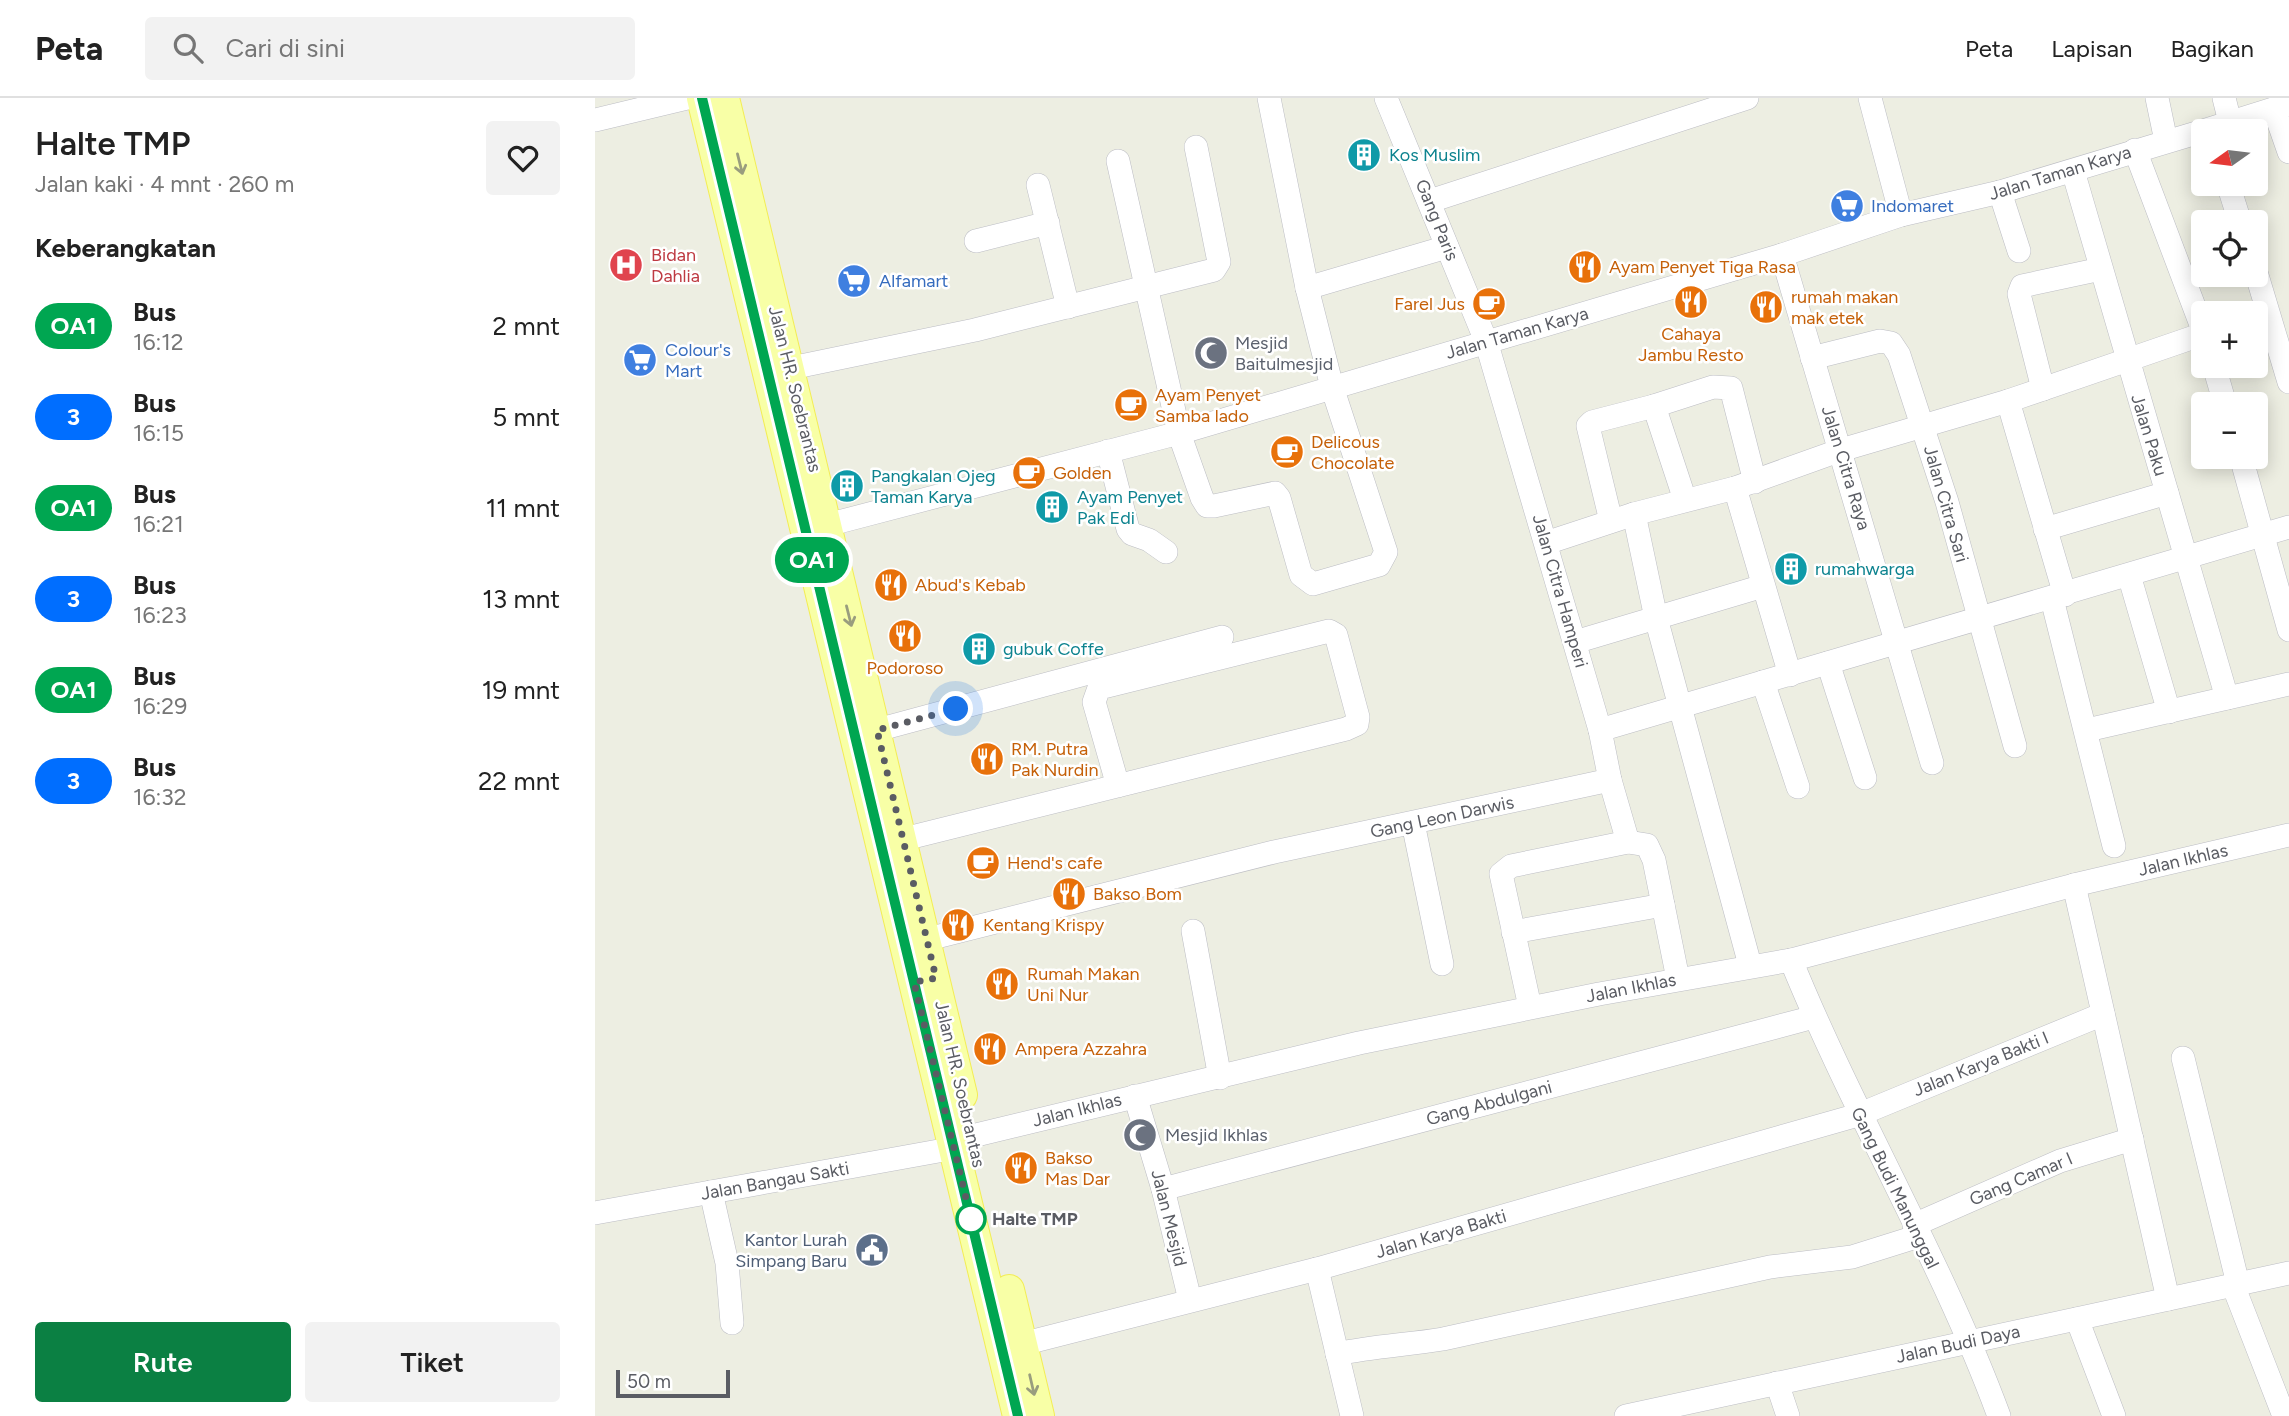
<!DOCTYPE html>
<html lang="id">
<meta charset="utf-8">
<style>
:root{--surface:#fff;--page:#f2f2f2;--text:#222;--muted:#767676;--line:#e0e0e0;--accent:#0b8043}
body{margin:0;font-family:Figtree,sans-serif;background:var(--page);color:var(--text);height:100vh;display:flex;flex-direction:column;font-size:26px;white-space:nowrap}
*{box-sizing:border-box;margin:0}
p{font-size:23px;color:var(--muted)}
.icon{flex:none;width:38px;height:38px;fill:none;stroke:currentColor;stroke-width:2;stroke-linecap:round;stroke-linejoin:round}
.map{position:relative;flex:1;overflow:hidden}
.drawer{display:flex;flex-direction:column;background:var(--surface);width:595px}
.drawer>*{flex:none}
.badge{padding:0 14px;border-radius:23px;font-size:24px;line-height:46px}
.needle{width:46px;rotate:256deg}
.controls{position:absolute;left:1596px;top:21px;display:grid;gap:14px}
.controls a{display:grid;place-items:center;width:77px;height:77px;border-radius:7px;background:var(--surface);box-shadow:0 4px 18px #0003;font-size:35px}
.scale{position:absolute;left:21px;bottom:18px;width:114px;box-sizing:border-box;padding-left:7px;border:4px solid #5a5c63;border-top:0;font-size:19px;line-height:24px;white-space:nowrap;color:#5a5c63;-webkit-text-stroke:5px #fff;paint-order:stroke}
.you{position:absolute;width:35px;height:35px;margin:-18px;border:5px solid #fff;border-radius:50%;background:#1a73e8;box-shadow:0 0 0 10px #1a73e833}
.map>.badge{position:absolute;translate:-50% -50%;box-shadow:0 0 0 4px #fff}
h2{padding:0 35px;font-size:26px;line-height:63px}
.round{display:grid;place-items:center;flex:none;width:74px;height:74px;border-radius:7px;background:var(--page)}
.summary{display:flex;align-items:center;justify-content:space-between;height:119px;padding:0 35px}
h1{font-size:33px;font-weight:600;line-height:52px}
.cta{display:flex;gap:14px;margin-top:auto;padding:14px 35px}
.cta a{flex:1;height:80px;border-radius:7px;background:var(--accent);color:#fff;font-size:28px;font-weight:600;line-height:80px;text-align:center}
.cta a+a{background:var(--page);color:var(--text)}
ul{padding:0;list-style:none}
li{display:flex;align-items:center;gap:21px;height:91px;padding:0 35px}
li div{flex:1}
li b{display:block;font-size:26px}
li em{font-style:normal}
li .badge{min-width:77px;font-weight:700;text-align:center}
header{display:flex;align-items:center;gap:42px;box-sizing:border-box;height:98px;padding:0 35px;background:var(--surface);border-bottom:2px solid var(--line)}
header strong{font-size:33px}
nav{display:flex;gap:38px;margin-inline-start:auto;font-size:24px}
.search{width:490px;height:63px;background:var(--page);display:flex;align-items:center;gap:18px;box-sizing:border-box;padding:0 24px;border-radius:7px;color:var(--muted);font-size:26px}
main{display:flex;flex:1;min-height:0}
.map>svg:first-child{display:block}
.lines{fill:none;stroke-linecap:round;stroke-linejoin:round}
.minor-casing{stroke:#bcbdc4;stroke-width:24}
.major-casing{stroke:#f3ed55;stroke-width:32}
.minor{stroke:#fff;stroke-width:23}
.major{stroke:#f8ffa6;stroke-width:30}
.oneway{stroke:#999d7e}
.line-casing{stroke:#fff;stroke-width:16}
.line{stroke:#00a651;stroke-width:10}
.walk{stroke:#5a5c63;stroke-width:7;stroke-dasharray:0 12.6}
.stop-dot{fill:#fff;stroke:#00a651;stroke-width:3.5}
.labels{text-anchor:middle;stroke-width:5;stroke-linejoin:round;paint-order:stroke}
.culture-label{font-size:18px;fill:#0d838f;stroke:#fff;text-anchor:start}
.street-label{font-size:18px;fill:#5a5c63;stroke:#fff}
.shop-label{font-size:18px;fill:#366cbe;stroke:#fff;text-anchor:start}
.health-label{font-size:18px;fill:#be3a42;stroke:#fff;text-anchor:start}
.food-label{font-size:18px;fill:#c56008;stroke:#fff;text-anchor:start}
.worship-label{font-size:18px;fill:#5b616d;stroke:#fff;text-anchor:start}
.stop-label{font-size:18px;font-weight:bold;fill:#5a5c63;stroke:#fff;text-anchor:start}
.service-label{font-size:18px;fill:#4e5e75;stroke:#fff;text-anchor:end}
</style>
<header>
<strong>Peta</strong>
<div class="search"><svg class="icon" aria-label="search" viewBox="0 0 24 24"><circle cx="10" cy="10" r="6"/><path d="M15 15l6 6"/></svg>Cari di sini</div>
<nav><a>Peta</a><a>Lapisan</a><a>Bagikan</a></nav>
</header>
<main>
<section class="drawer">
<div class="summary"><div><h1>Halte TMP</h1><p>Jalan kaki · 4 mnt · 260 m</p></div><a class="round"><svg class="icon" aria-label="heart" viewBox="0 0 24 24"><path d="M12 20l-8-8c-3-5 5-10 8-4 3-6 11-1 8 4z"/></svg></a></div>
<h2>Keberangkatan</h2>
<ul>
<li><span class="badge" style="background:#00a651;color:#fff">OA1</span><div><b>Bus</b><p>16:12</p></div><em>2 mnt</em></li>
<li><span class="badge" style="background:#006eff;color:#fff">3</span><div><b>Bus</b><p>16:15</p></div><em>5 mnt</em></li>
<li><span class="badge" style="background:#00a651;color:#fff">OA1</span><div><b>Bus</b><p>16:21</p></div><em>11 mnt</em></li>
<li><span class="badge" style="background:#006eff;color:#fff">3</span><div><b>Bus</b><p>16:23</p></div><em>13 mnt</em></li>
<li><span class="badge" style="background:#00a651;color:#fff">OA1</span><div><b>Bus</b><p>16:29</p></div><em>19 mnt</em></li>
<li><span class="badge" style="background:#006eff;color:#fff">3</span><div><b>Bus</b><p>16:32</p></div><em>22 mnt</em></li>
</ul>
<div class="cta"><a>Rute</a><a>Tiket</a></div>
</section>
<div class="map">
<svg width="1694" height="1318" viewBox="0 0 1694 1318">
<rect width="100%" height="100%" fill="#edeee2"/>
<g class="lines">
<g class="minor-casing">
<g id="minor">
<polyline points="791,0 891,243 1005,632 1015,682 1033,744"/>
<polyline points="1275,0 1306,117"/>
<polyline points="1562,0 1571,43"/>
<polyline points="1629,0 1635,24"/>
<polyline points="1679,11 1694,54"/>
<polyline points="0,22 92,0"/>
<polyline points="1608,33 1694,6"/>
<polyline points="1540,52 1608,232"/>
<polyline points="523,63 584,335 607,400 612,408 619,408 680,395 684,400 706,477 718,486 784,467 791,454 737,289 712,190 674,0"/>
<polyline points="1478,73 1632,600"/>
<polyline points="1633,86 1645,124"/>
<polyline points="443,87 473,209"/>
<polyline points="1405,94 1424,153"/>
<polyline points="835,103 1152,0"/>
<polyline points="381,143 453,125"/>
<polyline points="1187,157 1337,665"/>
<polyline points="1661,174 1694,284"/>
<polyline points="712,190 852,149"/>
<polyline points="1217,260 1285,243 1296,245 1304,257 1352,404 1420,648"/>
<polyline points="1619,268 1630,306"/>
<polyline points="196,270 380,232 619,172 624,164 601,49"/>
<polyline points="1448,291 1424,196 1427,188 1506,171"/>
<polyline points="1413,303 1470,497"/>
<polyline points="513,353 533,431 537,436 554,442 571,454"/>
<polyline points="1646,359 1694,532"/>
<polyline points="1140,390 1195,577"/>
<polyline points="1090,402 1059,308 1118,289 1136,290 1160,384"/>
<polyline points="1039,416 1061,520 1155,867"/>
<polyline points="1016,423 993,328 997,324 1059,308"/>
<polyline points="232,427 584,335 1187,157 1306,117 1405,94 1608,33"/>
<polyline points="1450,431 1572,395"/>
<polyline points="951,445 1039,416 1140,390 1246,352 1413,303 1608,236"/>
<polyline points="1534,477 1574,614"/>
<polyline points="1457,501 1519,748"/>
<polyline points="980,544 1168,488"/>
<polyline points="1233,565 1270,680"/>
<polyline points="1168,584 1203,689"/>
<polyline points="282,632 627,539"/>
<polyline points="1005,632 1694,429"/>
<polyline points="1492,632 1694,586"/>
<polyline points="818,725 847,866"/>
<polyline points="309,741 751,631 762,626 763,619 741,537 734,533 504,590 499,604 523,688"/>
<polyline points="1479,787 1573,1201"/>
<polyline points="598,833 625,980"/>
<polyline points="918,834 1068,807"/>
<polyline points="333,841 679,754 1015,682"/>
<path d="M1196,862C1259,1017 1346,1161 1404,1318"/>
<polyline points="935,909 906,776 916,768 1033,744 1052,747 1059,762 1083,881"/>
<polyline points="1588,960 1643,1186"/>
<polyline points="540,998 568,1091 595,1202"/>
<polyline points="377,1038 764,945 1004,896 1196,862 1479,787 1694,737"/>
<polyline points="568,1091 1219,919"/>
<polyline points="116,1094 132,1165 137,1225"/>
<polyline points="0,1115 360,1050"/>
<polyline points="1319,1127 1465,1063 1537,1041"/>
<polyline points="722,1171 757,1318"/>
<polyline points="1638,1187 1689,1318"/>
<polyline points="1482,1221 1519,1318"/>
<polyline points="427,1246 722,1171 1263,1017 1508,916"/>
<path d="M742,1256C778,1248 812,1247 848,1241L1175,1169L1257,1159L1324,1138"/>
<polyline points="1182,1285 1193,1318"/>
<polyline points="1031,1318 1694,1175"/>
</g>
</g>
<g class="major-casing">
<g id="major">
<polyline points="107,0 423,1318"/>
<polyline points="129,0 367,997"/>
<polyline points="414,1192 444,1318"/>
</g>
</g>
<use href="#minor" class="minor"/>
<use href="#major" class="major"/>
</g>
<defs><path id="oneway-shaft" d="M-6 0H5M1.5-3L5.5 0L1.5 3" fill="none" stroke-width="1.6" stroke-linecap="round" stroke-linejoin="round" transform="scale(1.75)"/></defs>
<g class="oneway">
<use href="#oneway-shaft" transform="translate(145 66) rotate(76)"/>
<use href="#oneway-shaft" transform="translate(254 518) rotate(76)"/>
<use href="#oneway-shaft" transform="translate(437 1287) rotate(77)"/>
</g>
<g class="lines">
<g class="line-casing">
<polyline id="line" points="107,0 423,1318"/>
</g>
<use href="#line" class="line"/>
<polyline class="walk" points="361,611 282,632 341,880 319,884 376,1121"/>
</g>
<defs>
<g id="building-disc" transform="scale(1.75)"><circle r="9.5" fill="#0f9aa8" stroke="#fff"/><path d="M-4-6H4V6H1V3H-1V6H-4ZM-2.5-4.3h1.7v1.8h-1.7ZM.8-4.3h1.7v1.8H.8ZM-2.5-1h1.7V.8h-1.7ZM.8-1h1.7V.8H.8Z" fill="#fff"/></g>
<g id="supermarket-disc" transform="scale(1.75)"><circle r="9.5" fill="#3f7fe0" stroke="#fff"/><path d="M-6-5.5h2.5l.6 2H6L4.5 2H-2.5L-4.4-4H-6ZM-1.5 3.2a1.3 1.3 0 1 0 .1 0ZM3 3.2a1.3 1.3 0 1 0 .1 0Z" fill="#fff"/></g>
<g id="hospital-disc" transform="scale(1.75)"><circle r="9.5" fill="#e0444e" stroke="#fff"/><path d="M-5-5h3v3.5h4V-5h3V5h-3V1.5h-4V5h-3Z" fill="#fff"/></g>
<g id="restaurant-disc" transform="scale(1.75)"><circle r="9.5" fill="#e8710a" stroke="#fff"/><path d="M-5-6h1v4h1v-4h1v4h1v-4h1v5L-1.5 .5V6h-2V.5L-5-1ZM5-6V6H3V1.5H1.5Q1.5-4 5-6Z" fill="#fff"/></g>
<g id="cafe-disc" transform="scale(1.75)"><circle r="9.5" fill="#e8710a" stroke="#fff"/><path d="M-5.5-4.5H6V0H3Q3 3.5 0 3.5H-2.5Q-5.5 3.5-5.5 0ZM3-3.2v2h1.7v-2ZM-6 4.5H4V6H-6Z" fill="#fff"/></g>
<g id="mosque-disc" transform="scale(1.75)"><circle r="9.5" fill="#6b7280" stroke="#fff"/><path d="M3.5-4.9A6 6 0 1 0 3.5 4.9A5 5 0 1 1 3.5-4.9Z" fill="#fff"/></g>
<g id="civic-disc" transform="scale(1.75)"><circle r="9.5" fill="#5c6f8a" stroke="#fff"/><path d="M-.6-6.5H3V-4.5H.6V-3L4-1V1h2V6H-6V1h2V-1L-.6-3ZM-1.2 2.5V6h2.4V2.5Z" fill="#fff"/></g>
</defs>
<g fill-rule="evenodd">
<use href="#building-disc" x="769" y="57"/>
<use href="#supermarket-disc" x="1252" y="108"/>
<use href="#hospital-disc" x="31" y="167"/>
<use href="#restaurant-disc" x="990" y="169"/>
<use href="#supermarket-disc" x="259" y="183"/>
<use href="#restaurant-disc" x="1096" y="204"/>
<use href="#cafe-disc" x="894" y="206"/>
<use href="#restaurant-disc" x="1171" y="209"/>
<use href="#mosque-disc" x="616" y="255"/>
<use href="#supermarket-disc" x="45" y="262"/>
<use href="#cafe-disc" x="536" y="307"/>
<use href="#cafe-disc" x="692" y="354"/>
<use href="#cafe-disc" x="434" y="375"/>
<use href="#building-disc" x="252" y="388"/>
<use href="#building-disc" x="457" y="409"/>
<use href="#building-disc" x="1196" y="471"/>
<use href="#restaurant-disc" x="296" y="487"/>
<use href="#restaurant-disc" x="310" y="538"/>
<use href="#building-disc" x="384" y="551"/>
<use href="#restaurant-disc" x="392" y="661"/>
<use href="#cafe-disc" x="388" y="765"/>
<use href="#restaurant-disc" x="474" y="796"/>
<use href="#restaurant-disc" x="363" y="827"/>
<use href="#restaurant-disc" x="407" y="886"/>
<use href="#restaurant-disc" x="395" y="951"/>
<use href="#mosque-disc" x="545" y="1037"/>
<use href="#restaurant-disc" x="426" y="1070"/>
<use href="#civic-disc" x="277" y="1152"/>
</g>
<circle class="stop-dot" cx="376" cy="1121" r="14"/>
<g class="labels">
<g class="culture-label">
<text x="794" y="63">Kos Muslim</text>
<text x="276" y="384">Pangkalan Ojeg<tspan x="276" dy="21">Taman Karya</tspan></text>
<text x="482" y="405">Ayam Penyet<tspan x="482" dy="21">Pak Edi</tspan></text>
<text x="1220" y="477">rumahwarga</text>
<text x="408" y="557">gubuk Coffe</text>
</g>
<g class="street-label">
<text transform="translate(1465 75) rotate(-17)" y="6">Jalan Taman Karya</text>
<text transform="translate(842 122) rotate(68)" y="6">Gang Paris</text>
<text transform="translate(922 235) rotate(-16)" y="6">Jalan Taman Karya</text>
<text transform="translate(200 291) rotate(76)" y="6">Jalan HR. Soebrantas</text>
<text transform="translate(1554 337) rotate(73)" y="6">Jalan Paku</text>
<text transform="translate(1251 370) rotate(73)" y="6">Jalan Citra Raya</text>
<text transform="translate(1351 406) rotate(74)" y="6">Jalan Citra Sari</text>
<text transform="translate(965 493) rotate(74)" y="6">Jalan Citra Hamperi</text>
<text transform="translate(847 719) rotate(-12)" y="6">Gang Leon Darwis</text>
<text transform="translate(1588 762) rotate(-13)" y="6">Jalan Ikhlas</text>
<text transform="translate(1036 890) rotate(-11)" y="6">Jalan Ikhlas</text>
<text transform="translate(1386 966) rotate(-22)" y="6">Jalan Karya Bakti I</text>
<text transform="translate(365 986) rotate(77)" y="6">Jalan HR. Soebrantas</text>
<text transform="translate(894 1005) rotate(-15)" y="6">Gang Abdulgani</text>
<text transform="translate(482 1012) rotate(-14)" y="6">Jalan Ikhlas</text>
<text transform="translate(1426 1081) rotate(-23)" y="6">Gang Camar I</text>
<text transform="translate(180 1083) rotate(-10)" y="6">Jalan Bangau Sakti</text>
<text transform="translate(1300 1090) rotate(64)" y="6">Gang Budi Manunggal</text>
<text transform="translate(574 1120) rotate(76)" y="6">Jalan Mesjid</text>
<text transform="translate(846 1136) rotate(-16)" y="6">Jalan Karya Bakti</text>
<text transform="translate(1363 1246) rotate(-12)" y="6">Jalan Budi Daya</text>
</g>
<g class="shop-label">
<text x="1276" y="114">Indomaret</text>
<text x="284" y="189">Alfamart</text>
<text x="70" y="258">Colour's<tspan x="70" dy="21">Mart</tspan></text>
</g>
<g class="health-label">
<text x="56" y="163">Bidan<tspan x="56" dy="21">Dahlia</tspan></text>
</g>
<g class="food-label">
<text x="1014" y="175">Ayam Penyet Tiga Rasa</text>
<text x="1196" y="205">rumah makan<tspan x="1196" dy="21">mak etek</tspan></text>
<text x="870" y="212" text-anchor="end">Farel Jus</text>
<text x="1096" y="242" text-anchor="middle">Cahaya<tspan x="1096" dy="21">Jambu Resto</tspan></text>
<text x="560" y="303">Ayam Penyet<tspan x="560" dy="21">Samba lado</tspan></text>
<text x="716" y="350">Delicous<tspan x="716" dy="21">Chocolate</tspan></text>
<text x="458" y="381">Golden</text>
<text x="320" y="493">Abud's Kebab</text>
<text x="310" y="576" text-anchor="middle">Podoroso</text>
<text x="416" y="657">RM. Putra<tspan x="416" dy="21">Pak Nurdin</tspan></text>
<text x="412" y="771">Hend's cafe</text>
<text x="498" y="802">Bakso Bom</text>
<text x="388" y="833">Kentang Krispy</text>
<text x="432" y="882">Rumah Makan<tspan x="432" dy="21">Uni Nur</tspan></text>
<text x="420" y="957">Ampera Azzahra</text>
<text x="450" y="1066">Bakso<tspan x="450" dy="21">Mas Dar</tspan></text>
</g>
<g class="worship-label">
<text x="640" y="251">Mesjid<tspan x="640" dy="21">Baitulmesjid</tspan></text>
<text x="570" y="1043">Mesjid Ikhlas</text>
</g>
<g class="stop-label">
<text x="397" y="1127">Halte TMP</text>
</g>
<g class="service-label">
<text x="252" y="1148">Kantor Lurah<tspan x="252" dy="21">Simpang Baru</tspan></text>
</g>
</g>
</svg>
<div class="controls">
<a><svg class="needle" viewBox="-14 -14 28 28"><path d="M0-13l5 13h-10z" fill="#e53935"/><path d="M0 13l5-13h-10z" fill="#767676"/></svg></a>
<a><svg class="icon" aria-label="locate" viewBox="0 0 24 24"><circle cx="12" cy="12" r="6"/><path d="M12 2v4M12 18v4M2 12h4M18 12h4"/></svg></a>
<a>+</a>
<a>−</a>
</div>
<div class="scale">50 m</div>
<div class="you" style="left:361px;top:611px"></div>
<b class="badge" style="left:217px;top:462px;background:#00a651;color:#fff">OA1</b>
</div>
</main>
